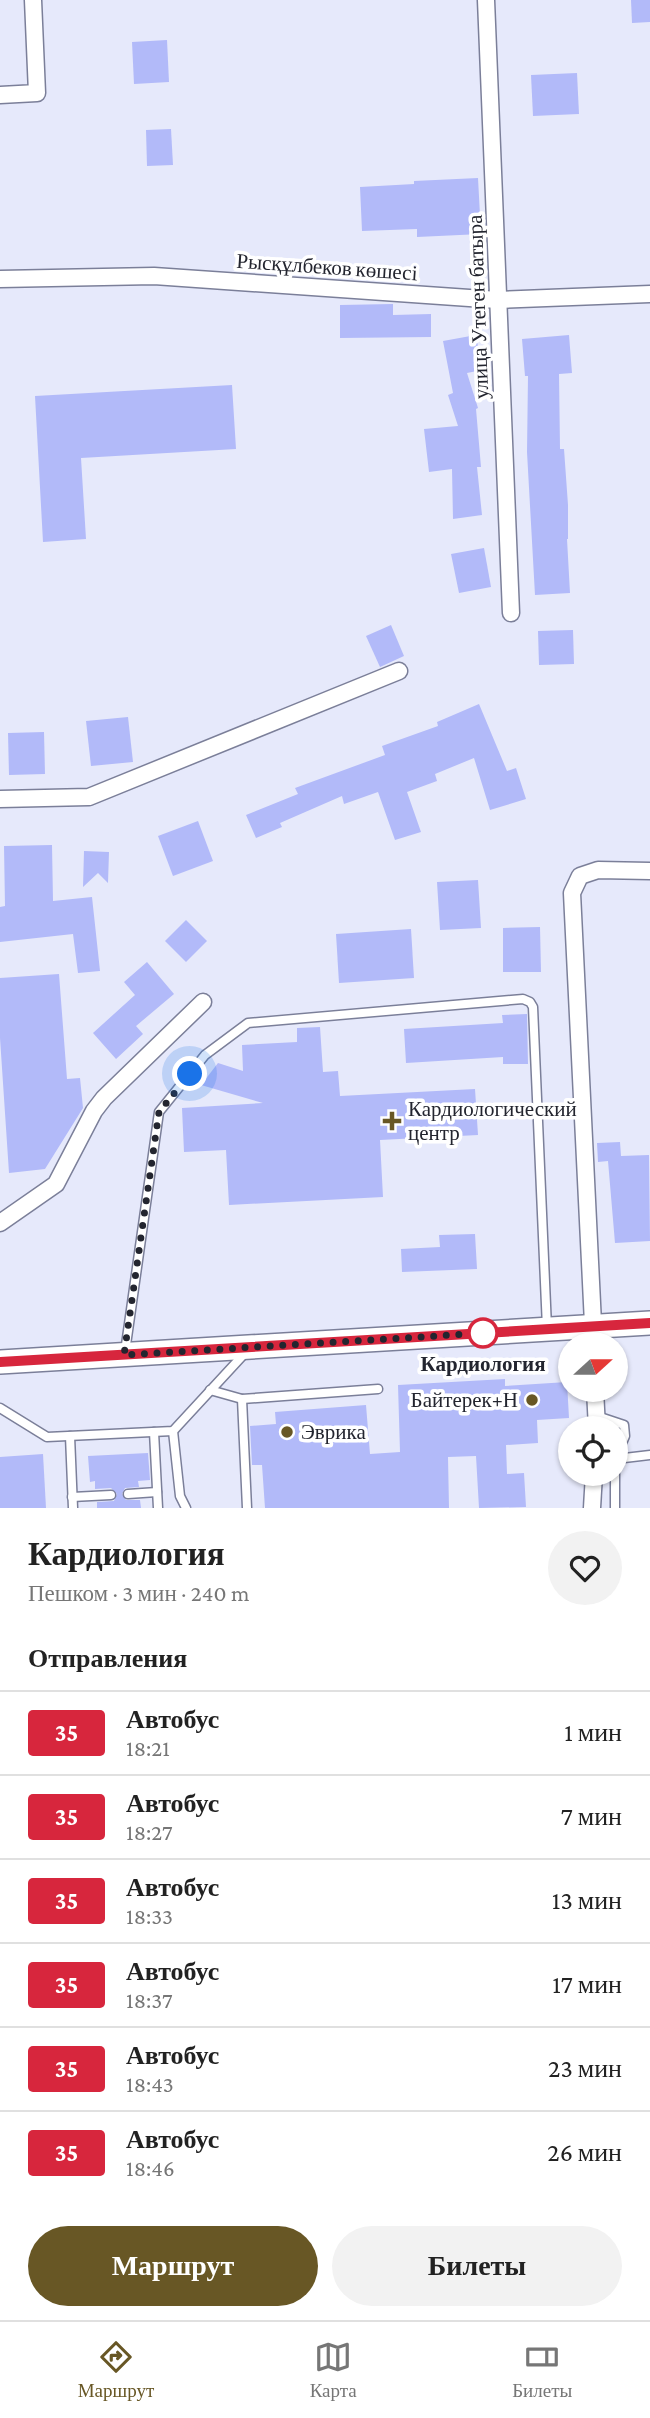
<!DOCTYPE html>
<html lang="ru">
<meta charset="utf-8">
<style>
:root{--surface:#fff;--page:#f2f2f2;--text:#222;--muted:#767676;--line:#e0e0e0;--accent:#685725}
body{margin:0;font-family:"Crimson Pro",serif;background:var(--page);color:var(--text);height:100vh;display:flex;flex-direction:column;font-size:26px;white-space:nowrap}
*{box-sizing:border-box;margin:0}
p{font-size:23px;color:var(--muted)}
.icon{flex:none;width:38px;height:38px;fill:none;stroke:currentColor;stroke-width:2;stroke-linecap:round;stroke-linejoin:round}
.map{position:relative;height:1508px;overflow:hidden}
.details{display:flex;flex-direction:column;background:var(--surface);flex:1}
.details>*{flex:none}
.badge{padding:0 14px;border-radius:5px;font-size:24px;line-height:46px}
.needle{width:46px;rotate:69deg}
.buttons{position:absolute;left:558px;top:1332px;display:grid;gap:14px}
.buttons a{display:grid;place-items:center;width:70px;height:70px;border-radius:50%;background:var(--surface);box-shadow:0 2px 5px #0004;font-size:35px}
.you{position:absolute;width:35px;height:35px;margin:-18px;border:5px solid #fff;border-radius:50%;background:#1a73e8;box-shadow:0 0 0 10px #1a73e833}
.map>.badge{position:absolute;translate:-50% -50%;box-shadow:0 0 0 4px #fff}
h2{padding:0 28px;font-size:26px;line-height:63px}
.round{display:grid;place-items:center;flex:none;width:74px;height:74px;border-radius:37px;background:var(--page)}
.summary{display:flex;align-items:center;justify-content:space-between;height:119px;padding:0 28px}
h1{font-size:33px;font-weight:700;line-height:52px}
.cta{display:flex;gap:14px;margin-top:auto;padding:14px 28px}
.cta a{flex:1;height:80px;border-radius:42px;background:var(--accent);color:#fff;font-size:28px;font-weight:700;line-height:80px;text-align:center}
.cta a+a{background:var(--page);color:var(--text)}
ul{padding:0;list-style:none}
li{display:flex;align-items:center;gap:21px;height:84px;padding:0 28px;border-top:2px solid var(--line)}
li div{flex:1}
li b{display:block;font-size:26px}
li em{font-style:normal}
li .badge{min-width:77px;font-weight:700;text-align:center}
.menu{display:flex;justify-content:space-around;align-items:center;height:98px;border-top:2px solid var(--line);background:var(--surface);font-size:19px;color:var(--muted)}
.menu a{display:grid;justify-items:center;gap:4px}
.menu .on{color:var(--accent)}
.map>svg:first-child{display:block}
.building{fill:#b2baf9}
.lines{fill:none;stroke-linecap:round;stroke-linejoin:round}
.service-casing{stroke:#7b7f99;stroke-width:11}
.minor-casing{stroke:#7b7f99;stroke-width:19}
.secondary-casing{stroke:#7b7f99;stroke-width:26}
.service{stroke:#fff;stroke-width:8}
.minor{stroke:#fff;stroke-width:16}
.secondary{stroke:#fff;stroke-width:23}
.line-casing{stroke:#fff;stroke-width:16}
.line{stroke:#d7263d;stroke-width:10}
.walk{stroke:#23252f;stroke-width:7;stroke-dasharray:0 12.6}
.poi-dot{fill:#685725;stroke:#fff;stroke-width:2.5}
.stop-dot{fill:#fff;stroke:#d7263d;stroke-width:3.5}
.labels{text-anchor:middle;stroke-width:7;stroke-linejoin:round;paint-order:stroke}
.street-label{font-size:21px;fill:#23252f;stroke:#fff}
.poi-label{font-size:21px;fill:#23252f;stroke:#fff;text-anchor:start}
.stop-label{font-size:21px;font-weight:bold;fill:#23252f;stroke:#fff}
</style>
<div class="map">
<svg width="650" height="1508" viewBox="0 0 650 1508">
<rect width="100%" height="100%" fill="#e6e9fb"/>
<g class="building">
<polygon points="631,0 650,0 650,22 632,23"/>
<polygon points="167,40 169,82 134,84 132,42"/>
<polygon points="577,73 579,114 533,116 531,75"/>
<polygon points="171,129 173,165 147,166 146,130"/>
<polygon points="478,178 481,234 417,237 417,229 362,231 360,187 414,184 414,181"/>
<polygon points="393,304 393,315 431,314 431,337 340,338 340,305"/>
<polygon points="476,335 482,370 467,373 478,408 476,409 481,467 477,467 482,515 453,519 452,469 429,472 424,429 458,426 448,395 453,393 443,341"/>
<polygon points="569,335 572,373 559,374 560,449 564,449 568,505 568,539 567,539 570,593 535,595 527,452 528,376 525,376 522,339"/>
<polygon points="232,385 236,449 81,458 86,539 43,542 35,396"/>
<polygon points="484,548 491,587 459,593 451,554"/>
<polygon points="391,625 404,656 380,667 366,636"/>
<polygon points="573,630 574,664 539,665 538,631"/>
<polygon points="479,704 507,771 516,768 526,799 490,810 474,758 435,774 437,781 407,792 421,832 395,840 378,792 344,804 342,796 280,823 282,827 256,838 246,815 298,794 295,788 385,755 382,746 438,726 437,722"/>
<polygon points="128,717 133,762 91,766 86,721"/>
<polygon points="44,732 45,774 9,775 8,733"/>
<polygon points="198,821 213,861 173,876 158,836"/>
<polygon points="52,845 53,901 92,897 100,971 78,973 73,934 0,942 0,907 5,906 4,846"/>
<polygon points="84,851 109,852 108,883 98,873 83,887"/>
<polygon points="478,880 481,928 440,930 437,882"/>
<polygon points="186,920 207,941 186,962 165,941"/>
<polygon points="540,927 541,972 503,972 503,928"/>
<polygon points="411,929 414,978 339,983 336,934"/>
<polygon points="147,962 174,994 136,1026 143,1034 116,1059 93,1033 135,995 124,982"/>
<polygon points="59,974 67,1079 80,1078 83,1108 45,1169 9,1173 0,1038 0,978"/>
<polygon points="527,1014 528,1064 503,1064 503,1057 406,1063 404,1029 503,1023 502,1015"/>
<polygon points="320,1027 323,1072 338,1071 340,1096 475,1089 478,1135 380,1140 383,1197 229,1205 226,1150 184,1152 182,1108 263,1103 201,1085 218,1063 243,1071 242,1045 297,1042 297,1028"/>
<polygon points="620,1142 621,1156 649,1155 650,1241 615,1243 608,1161 598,1162 597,1143"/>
<polygon points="475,1234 477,1269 402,1272 401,1249 440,1247 439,1235"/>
<polygon points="505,1379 505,1386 567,1382 569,1418 537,1420 538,1443 506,1445 507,1474 524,1473 526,1507 479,1508 476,1456 448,1457 449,1508 265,1508 262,1465 252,1465 250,1426 276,1424 275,1412 366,1405 370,1454 400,1452 398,1385"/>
<polygon points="148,1453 150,1480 138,1481 139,1487 125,1488 122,1494 126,1500 140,1500 141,1508 97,1508 97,1502 114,1501 117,1494 111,1488 95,1489 95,1481 90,1482 88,1456"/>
<polygon points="43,1454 46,1508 0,1508 0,1457"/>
</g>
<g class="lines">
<g class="service-casing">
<g id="service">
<polyline points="125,1352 159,1112 205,1055 248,1023 523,999 530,1002 533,1007 547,1328"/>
<polyline points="210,1390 242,1399 378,1389"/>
<polyline points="242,1399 247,1508"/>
<polyline points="0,1408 47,1437 173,1431 245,1353"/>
<polyline points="597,1416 624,1425 625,1436 616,1457"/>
<polyline points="173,1431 180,1496 186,1508"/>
<polyline points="154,1432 158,1508"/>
<polyline points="70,1436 73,1508"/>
<polyline points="616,1459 650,1455"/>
<polyline points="128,1494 157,1492"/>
<polyline points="72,1497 111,1495"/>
<polyline points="615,1508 615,1474"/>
</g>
</g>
<g class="minor-casing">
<g id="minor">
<polyline points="486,0 511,613"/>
<polyline points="0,95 37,93 33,0"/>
<polyline points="0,279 154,276 498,300 650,294"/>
<polyline points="0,799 89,797 399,671"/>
<polyline points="0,1223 56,1184 94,1111 104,1098 203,1002"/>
<polyline points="594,1344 572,893 580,876 598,870 650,871"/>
<polyline points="595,1390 597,1428"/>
<polyline points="592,1508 594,1474"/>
</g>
</g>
<g class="secondary-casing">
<polyline id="secondary" points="0,1362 650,1323"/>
</g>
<use href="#service" class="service"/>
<use href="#minor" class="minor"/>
<use href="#secondary" class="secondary"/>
</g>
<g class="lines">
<g class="line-casing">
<polyline id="line" points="0,1362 650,1323"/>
</g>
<use href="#line" class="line"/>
<polyline class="walk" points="190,1074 159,1112 124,1355 485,1333 483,1333"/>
</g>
<g class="poi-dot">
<path d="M388.5 1110.5h7v7h7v7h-7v7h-7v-7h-7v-7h7z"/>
<circle cx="532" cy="1400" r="7"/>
<circle cx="287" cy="1432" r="7"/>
</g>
<circle class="stop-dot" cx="483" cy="1333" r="14"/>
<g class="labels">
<g class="street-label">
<text transform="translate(327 267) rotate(4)" y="7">Рысқұлбеков көшесі</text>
<text transform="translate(478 307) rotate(-92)" y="7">улица Утеген батыра</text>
</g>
<g class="poi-label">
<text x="408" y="1116">Кардиологический<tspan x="408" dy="24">центр</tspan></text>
<text x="518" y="1407" text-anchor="end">Байтерек+Н</text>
<text x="301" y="1439">Эврика</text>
</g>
<g class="stop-label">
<text x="483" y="1371">Кардиология</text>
</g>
</g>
</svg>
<div class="buttons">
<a><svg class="needle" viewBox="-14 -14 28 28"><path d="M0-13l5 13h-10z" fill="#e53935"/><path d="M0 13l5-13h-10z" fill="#767676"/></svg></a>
<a><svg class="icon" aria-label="locate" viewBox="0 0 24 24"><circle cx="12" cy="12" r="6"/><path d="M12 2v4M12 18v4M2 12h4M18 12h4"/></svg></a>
</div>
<div class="you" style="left:190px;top:1074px"></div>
</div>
<section class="details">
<div class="summary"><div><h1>Кардиология</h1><p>Пешком · 3 мин · 240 m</p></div><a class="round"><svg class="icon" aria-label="heart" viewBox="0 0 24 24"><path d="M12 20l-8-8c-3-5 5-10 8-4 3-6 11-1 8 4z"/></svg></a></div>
<h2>Отправления</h2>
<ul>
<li><span class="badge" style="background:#d7263d;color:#fff">35</span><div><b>Автобус</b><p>18:21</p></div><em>1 мин</em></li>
<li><span class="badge" style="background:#d7263d;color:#fff">35</span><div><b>Автобус</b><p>18:27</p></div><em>7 мин</em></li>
<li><span class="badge" style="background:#d7263d;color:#fff">35</span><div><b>Автобус</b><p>18:33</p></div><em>13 мин</em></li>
<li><span class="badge" style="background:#d7263d;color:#fff">35</span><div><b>Автобус</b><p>18:37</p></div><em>17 мин</em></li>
<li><span class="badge" style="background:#d7263d;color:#fff">35</span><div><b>Автобус</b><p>18:43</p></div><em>23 мин</em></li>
<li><span class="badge" style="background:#d7263d;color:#fff">35</span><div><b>Автобус</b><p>18:46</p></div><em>26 мин</em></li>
</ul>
<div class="cta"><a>Маршрут</a><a>Билеты</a></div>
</section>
<nav class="menu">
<a class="on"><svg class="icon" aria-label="directions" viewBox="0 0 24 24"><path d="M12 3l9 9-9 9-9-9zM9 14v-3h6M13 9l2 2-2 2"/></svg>Маршрут</a>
<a><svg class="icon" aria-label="map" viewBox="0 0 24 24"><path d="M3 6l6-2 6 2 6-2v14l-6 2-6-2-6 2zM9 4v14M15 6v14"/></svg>Карта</a>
<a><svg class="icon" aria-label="tickets" viewBox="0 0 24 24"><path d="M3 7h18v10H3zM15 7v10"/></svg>Билеты</a>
</nav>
